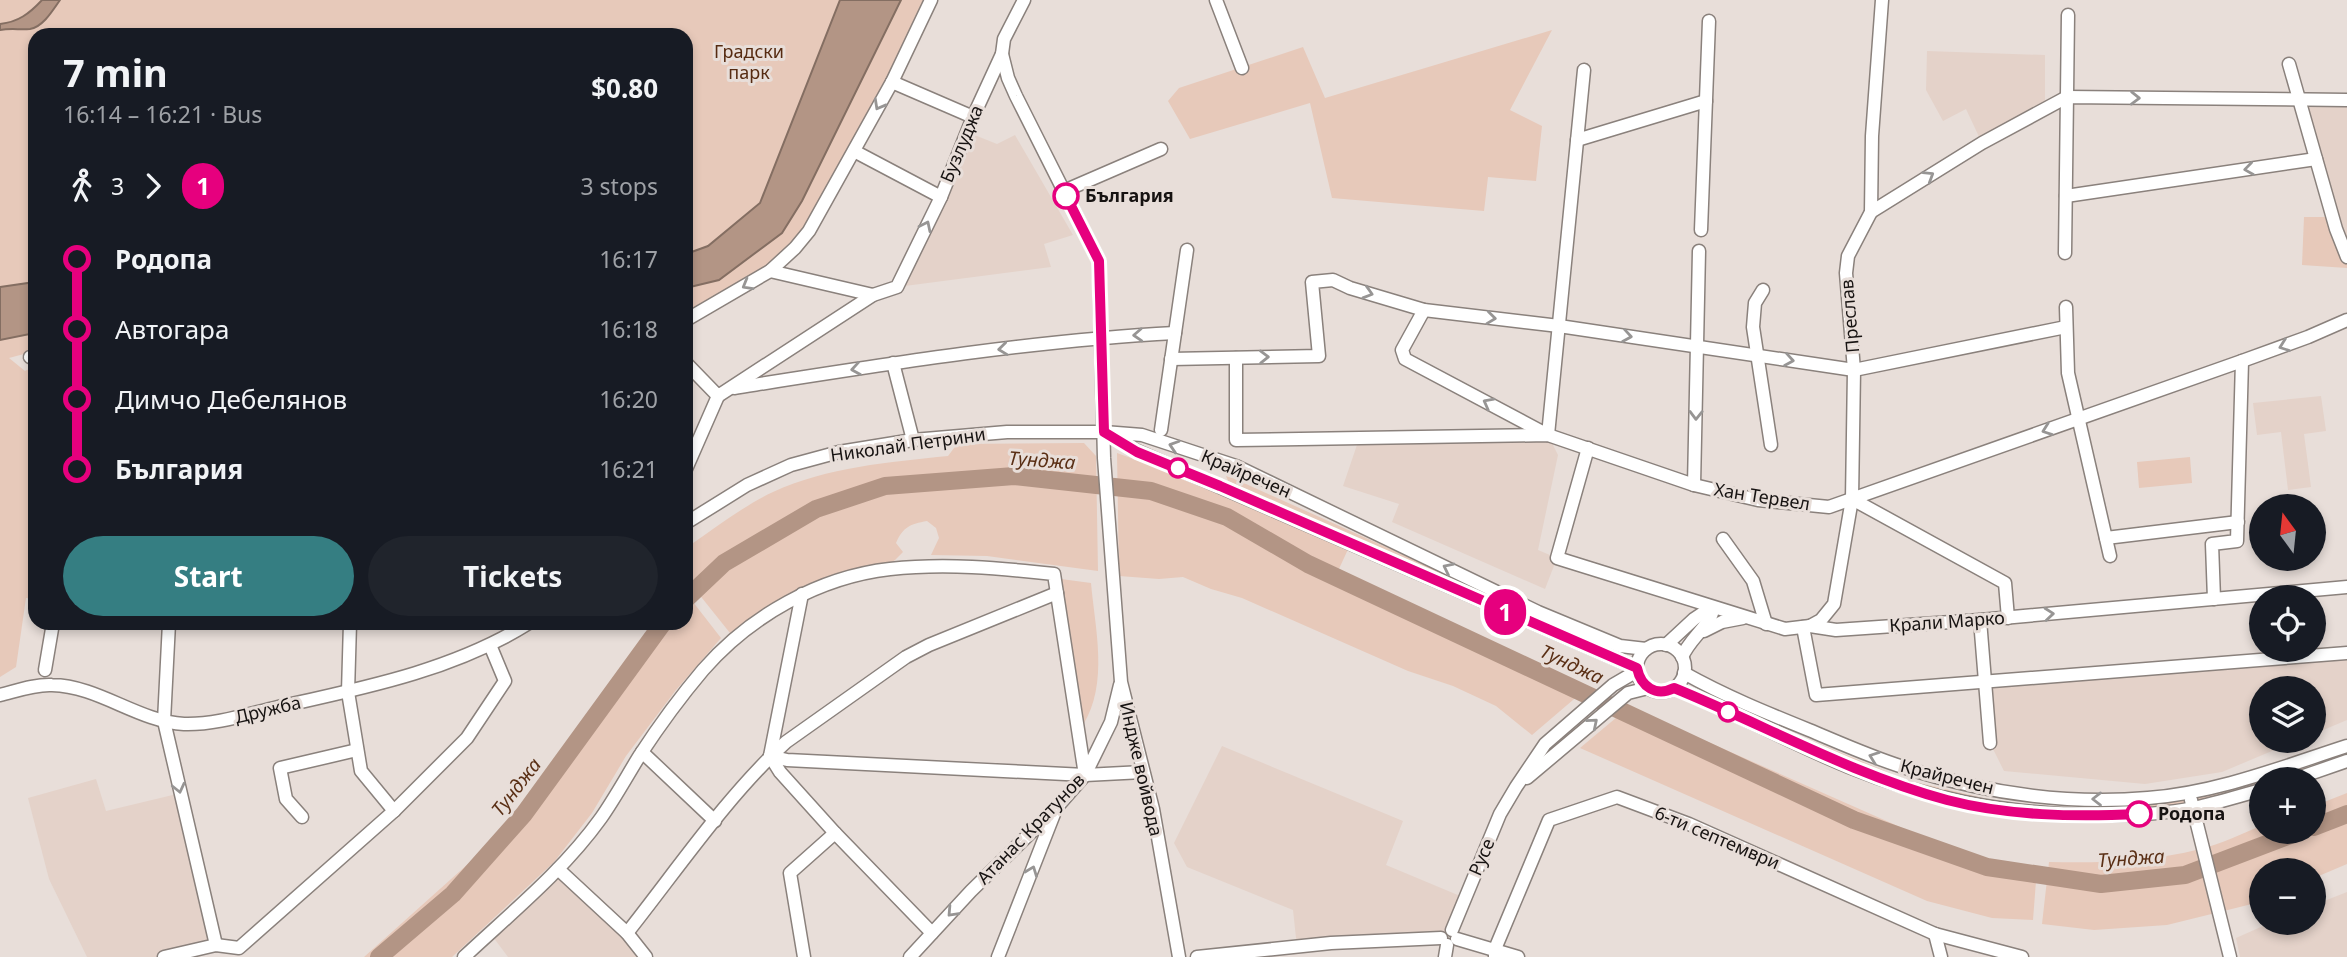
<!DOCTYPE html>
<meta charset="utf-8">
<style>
:root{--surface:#171b24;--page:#20242c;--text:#f1f3f6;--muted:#9ea1a6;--accent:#357e82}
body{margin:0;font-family:"Noto Sans",sans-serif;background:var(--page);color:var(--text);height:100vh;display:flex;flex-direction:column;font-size:26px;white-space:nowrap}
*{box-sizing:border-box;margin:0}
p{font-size:23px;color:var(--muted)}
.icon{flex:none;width:38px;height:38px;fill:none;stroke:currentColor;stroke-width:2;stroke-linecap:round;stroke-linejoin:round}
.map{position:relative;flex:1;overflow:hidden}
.drawer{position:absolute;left:28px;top:28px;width:665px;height:602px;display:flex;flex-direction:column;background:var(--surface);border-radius:21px;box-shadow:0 4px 10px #0003}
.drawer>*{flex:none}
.badge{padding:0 14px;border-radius:23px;font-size:24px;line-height:46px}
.needle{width:46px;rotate:345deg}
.controls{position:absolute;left:2249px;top:494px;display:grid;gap:14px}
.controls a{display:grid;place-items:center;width:77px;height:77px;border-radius:50%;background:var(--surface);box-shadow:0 4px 10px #0003;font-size:35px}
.map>.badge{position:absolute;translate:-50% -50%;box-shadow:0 0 0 4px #fff}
.legs{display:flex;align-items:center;gap:10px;height:77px;padding:0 35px;font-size:23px}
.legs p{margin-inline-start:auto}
.headline{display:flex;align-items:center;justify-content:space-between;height:119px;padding:0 35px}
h1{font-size:38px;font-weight:700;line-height:52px}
.button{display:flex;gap:14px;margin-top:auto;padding:14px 35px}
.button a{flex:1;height:80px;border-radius:42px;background:var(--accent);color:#fff;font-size:28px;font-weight:700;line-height:80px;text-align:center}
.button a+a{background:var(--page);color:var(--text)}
ul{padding:0 35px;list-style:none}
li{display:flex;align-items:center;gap:24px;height:70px;font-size:26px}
li i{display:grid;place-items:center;width:10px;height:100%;margin:0 9px;background:currentColor}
li i::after{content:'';width:18px;height:18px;margin:-9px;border:5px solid;border-radius:50%;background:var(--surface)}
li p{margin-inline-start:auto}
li:first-child i{background:linear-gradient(#0000 50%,currentColor 0)}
li:last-child i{background:linear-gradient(currentColor 50%,#0000 0)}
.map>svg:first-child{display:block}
.built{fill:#e4d2c9}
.green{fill:#e7c9ba}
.water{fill:#b39585;stroke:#846e62;stroke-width:2}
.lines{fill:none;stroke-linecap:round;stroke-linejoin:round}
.river{stroke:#b39585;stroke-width:18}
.minor-casing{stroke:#8a817c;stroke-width:15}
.minor{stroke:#fff;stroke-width:12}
.oneway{stroke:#979594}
.line-1-casing{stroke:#fff;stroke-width:16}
.line-1{stroke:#e6007e;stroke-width:10}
.stop-1-dot{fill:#fff;stroke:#e6007e;stroke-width:3.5}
.labels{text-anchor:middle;stroke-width:6;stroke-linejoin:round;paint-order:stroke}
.park-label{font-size:18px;fill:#562b11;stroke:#e8ded9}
.street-label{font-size:18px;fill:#171312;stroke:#e8ded9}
.stop-label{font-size:18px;font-weight:bold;fill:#171312;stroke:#e8ded9;text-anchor:start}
.water-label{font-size:19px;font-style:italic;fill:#5a2f15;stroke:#e8ded9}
</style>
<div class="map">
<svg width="2347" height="957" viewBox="0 0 2347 957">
<rect width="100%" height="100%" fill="#e8ded9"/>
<g class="built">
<polygon points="1927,51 2045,55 2045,109 1982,143 1966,109 1943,121 1926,90"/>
<polygon points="2299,99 2347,100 2347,251"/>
<polygon points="967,132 997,144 1015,135 1073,235 1044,244 1051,267 897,287"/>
<polygon points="2321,396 2326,431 2304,434 2311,487 2288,490 2281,432 2257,435 2253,403"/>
<polygon points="1548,435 1558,455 1538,550 1557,558 1545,589 1392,522 1399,504 1343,486 1359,439"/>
<polygon points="2347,653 2347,720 2314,734 2314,688 2261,688 2261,740 2298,740 2222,772 2145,784 2004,771 1990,743 1986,682"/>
<polygon points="1222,746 1403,821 1386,865 1465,898 1449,936 1297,947 1293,910 1187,867 1174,843"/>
<polygon points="96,779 106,811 181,793 216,945 164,957 87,957 49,879 28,798"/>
<polygon points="558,869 646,957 508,957 490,933"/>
<polygon points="2347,892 2347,957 2240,957 2236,938 2272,922 2314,922 2314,905"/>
</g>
<g class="green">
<polygon points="0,0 840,0 760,203 708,246 686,254 686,35 35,35 35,282 0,287"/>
<polygon points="901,0 927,0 890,78 806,228 774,264 692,312 686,312 686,288 719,280 899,7"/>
<polygon points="1552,30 1510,110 1542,126 1536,181 1488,177 1484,211 1332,198 1310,103 1190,139 1168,101 1179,88 1303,47 1325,98"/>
<polygon points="2304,217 2333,217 2347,257 2347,268 2302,265"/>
<polygon points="35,333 35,351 9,358 25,371 33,367 35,383 35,599 26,598 16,667 0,677 0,340"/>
<path d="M1084,443L1096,456L1098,571L987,556L931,555L939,538L936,528L927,521C910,524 903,527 896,543L903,552L893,562L837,575L799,589L755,615L730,633L686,578V548C711,531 746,504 773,492C827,467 890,462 948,456L957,444Z"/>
<polygon points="1117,453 1237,496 1350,545 1338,571 1587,688 1532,735 1496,706 1453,686 1408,671 1242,598 1211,589 1183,577 1159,579 1119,576"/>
<polygon points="2190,457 2192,483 2139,488 2137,462"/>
<polygon points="1226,476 1235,479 1537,615 1522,612 1498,602 1228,481"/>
<path d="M1061,579L1091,583C1095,629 1109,683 1083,725Z"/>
<polygon points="686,593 721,638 676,690 626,756 592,813 554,862 452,957 364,957 469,863 523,803 655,623 686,623"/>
<polygon points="1629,707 1925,838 1986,859 2037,868 2033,920 1992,918 1927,901 1580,748"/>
<polygon points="1754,717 1907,780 2038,811 1945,793 1866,770 1754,719"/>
<polygon points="2347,746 2347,761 2295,779 2261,779 2261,790 2150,814 2147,798 2189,793"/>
<path d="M2347,793V864L2314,878V870H2261V901L2256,903L2167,925L2094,930L2042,924L2049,862C2101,863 2150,862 2200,849C2221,844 2241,834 2261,826V831H2314V806Z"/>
</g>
<g class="water">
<path d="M42,0H60C53,10 43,27 30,29C20,30 11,28 0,30V24C18,22 29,14 42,0Z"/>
<polygon points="840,0 901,0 802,201 782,233 719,280 686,288 686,254 708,246 760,203"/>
<polygon points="35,282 35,333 0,340 0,287"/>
</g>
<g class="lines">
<g class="river">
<polyline points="686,599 724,563 816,509 885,486 1014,476 1151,491 1227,517 1308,564 1854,820 1987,867 2101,884 2185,875 2301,831"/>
<polyline points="2314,827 2347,814"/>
<polyline points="379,957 453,894 524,814 663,623"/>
</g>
<g class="minor-casing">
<g id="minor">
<polyline points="1216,0 1242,68"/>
<polyline points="1002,54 1008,78 1016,96 1099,261 1104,458 1121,682 1153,809 1179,957"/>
<polyline points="2289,64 2336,229 2347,257"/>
<polyline points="892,82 973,117"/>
<polyline points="1577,140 1706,101"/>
<polyline points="854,151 941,197"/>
<polyline points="1064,191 1161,149"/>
<polyline points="2066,196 2316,159"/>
<polyline points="1871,212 1982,143 2067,97 2347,100"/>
<polyline points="1701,230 1709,21"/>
<polyline points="2065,253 2068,15"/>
<polyline points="770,271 873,295"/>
<polyline points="1763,290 1755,303 1753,327 1771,445"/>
<polyline points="2066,307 2068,373 2110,556"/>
<polyline points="1424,310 1402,350 1405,359 1548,435 1584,70"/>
<polyline points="686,320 770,271 795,248 809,231 892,82 931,0"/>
<polyline points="30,357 35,356"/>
<polyline points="1236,358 1236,440 1548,435 1694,485 1758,500 1829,507 2242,361 2308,337 2347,320"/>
<polyline points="1171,359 1319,356 1312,282 1333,280 1350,288 1424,310 1559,326 1854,370 2066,327"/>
<polyline points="686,363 718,396 873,295 897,287 941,197 973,117 1002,54 1004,39 1024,0"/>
<polyline points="893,363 913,440"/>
<path d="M734,388C880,365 1027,341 1175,333"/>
<polyline points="1161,430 1187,250"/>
<polyline points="1107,434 1137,451 1637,668"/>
<polyline points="1588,448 1557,558 1785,629 1810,626 1836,630 1980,620 2347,587"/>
<polyline points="686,469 718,396"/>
<polyline points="1694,485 1699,251"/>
<polyline points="1852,499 2005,583 2008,618"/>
<polyline points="686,523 747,485 791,465 839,452 913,440 1007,432 1104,432 1142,435 1236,466 1538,612 1620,646 1646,649"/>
<polyline points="2106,538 2238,522"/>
<polyline points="1723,539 1753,581 1766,624"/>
<polyline points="2214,599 2212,544 2237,541 2242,361"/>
<polyline points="1980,620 1990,743"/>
<polyline points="169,623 164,721 216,945"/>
<polyline points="350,623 348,692 361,771 394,811"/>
<polyline points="1810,626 1821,620 1834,604 1852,499 1854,370 1846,273 1848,256 1871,212 1872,136 1882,0"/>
<polyline points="1803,627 1816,695 2347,653"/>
<polyline points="1704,631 1722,622 1743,618"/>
<circle cx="1661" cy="668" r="24"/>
<polyline points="1666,645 1694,619 1712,607"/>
<path d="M1682,657C1690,638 1709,627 1714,608"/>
<polyline points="45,670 53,623"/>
<path d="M1684,673C1725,696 1767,713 1809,730C1840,743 1871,757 1903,767C1981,792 2066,805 2148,798C2216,793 2282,767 2347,746"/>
<path d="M1674,688C1733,711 1790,743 1849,767C1928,799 1997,812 2082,815C2119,816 2158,815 2194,808C2216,803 2239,796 2261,790"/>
<path d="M0,695C16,691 35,684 52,685C99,686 137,721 184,724C215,725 248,714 278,707C364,688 454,670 529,623"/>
<polyline points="642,752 715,821"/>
<polyline points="770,756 787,760 1085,775 1143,772"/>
<polyline points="770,756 780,772 835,833 932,933"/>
<polyline points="770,756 802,594"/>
<polyline points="1527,778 1628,693 1648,688"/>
<polyline points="2295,779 2347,761"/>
<polyline points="2191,800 2230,957"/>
<polyline points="302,817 286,799 280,768 357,750"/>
<polyline points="558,869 627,933 646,957"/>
<polyline points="1452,930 1500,814 1516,787 1545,744 1613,685 1637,671"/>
<path d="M627,933C677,870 727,796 786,742L906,657L929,645L1057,593"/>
<polyline points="1935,934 1941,957"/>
<polyline points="1457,939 1518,957"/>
<polyline points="164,957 216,945 239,948 394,811 467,738 505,681 490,645"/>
<path d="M464,957C511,913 563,871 601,818C615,798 627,776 640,755C659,726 681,696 703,670C750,616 819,577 890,569C945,563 999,568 1054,574L1085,775"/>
<polyline points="804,957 790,873 835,833"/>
<polyline points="910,957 971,891 1057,807 1085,775 1111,722 1120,685"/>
<polyline points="998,957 1054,814"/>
<polyline points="1197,957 1331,943 1441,938"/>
<polyline points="1445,957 1447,945"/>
<polyline points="1495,957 1495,949 1549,820 1617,797 1689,824 1935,934 2022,957"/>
</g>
</g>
<use href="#minor" class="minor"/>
</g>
<defs><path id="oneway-chevron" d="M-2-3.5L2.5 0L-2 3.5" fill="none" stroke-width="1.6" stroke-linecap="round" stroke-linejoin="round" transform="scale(1.75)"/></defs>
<g class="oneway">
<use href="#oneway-chevron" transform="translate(2135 98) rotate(1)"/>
<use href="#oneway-chevron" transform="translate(879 105) rotate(119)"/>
<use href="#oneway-chevron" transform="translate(2249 169) rotate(172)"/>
<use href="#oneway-chevron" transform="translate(1929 176) rotate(-32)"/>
<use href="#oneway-chevron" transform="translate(926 226) rotate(-64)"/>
<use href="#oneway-chevron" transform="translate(747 285) rotate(150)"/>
<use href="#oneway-chevron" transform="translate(1368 293) rotate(17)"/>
<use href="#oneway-chevron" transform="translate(1491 318) rotate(7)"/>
<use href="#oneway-chevron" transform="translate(1138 335) rotate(177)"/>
<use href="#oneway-chevron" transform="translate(1627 336) rotate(9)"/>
<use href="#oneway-chevron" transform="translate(2284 346) rotate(160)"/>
<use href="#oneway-chevron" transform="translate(1003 349) rotate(173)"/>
<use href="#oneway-chevron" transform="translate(1264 357) rotate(-1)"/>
<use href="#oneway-chevron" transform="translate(1789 360) rotate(9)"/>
<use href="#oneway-chevron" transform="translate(856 369) rotate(171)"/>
<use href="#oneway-chevron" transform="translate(1488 403) rotate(-152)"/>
<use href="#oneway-chevron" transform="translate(1696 415) rotate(91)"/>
<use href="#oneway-chevron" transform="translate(2047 430) rotate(160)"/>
<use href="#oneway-chevron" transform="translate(1174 446) rotate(-162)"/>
<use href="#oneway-chevron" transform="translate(1448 568) rotate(-154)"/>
<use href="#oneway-chevron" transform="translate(2049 614) rotate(-5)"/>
<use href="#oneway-chevron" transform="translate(1593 723) rotate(-40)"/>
<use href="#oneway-chevron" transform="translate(1874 757) rotate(-160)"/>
<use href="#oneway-chevron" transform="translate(179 788) rotate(77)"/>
<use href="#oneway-chevron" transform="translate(2097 799) rotate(-180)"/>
<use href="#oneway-chevron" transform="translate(1032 871) rotate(-69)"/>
<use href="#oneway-chevron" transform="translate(952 912) rotate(133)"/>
</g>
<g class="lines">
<g class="line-1-casing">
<path id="line-1" d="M1066,196L1099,261L1104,432L1137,452L1220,486L1637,668C1641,687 1656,697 1674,688C1765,725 1851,774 1947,800C2008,816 2075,817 2139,814"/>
</g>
<use href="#line-1" class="line-1"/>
</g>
<g class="stop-1-dot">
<circle cx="1066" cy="196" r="12"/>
<circle cx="1178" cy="468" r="9"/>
<circle cx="1728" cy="712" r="9"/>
<circle cx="2139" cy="814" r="12"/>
</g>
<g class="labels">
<g class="park-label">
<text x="749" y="58">Градски<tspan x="749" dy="21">парк</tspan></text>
</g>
<g class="street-label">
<text transform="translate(962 144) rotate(-67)" y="6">Бузлуджа</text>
<text transform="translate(1850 316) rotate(-95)" y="6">Преслав</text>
<text transform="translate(908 445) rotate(-8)" y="6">Николай Петрини</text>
<text transform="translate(1246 474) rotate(23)" y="6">Крайречен</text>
<text transform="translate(1762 497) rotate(9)" y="6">Хан Тервел</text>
<text transform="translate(1947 622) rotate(-4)" y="6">Крали Марко</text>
<text transform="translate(268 710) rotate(-13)" y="6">Дружба</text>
<text transform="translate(1141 769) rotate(77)" y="6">Индже войвода</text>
<text transform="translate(1947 777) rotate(14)" y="6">Крайречен</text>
<text transform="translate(1031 829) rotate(-46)" y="6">Атанас Кратунов</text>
<text transform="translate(1717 838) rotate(23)" y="6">6-ти септември</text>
<text transform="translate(1482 857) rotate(-67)" y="6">Русе</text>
</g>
<g class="stop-label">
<text x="1085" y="202">България</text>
<text x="2158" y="820">Родопа</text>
</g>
<g class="water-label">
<text transform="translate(1042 460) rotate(4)" y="7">Тунджа</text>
<text transform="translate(1572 664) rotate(25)" y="7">Тунджа</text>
<text transform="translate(516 787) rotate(-52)" y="7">Тунджа</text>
<text transform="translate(2131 858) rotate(-4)" y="7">Тунджа</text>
</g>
</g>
</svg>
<div class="controls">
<a><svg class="needle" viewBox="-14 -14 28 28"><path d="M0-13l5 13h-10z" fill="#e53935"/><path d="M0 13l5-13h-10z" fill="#9ea1a6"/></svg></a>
<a><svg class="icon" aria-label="locate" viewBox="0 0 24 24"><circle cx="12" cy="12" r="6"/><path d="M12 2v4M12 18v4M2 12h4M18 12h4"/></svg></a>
<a><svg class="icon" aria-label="layers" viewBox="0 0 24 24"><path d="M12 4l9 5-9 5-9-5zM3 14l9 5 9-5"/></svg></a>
<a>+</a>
<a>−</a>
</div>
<b class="badge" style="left:1505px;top:612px;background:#e6007e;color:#fff">1</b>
<section class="drawer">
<div class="headline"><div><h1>7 min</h1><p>16:14 – 16:21 · Bus</p></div><b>$0.80</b></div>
<div class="legs"><svg class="icon" aria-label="walk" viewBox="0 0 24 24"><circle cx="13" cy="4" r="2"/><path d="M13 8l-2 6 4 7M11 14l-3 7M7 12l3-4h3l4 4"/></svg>3<svg class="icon" aria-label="forward" viewBox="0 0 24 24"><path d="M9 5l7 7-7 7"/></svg><b class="badge" style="background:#e6007e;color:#fff">1</b><p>3 stops</p></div>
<ul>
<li><i style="color:#e6007e"></i><b>Родопа</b><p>16:17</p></li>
<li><i style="color:#e6007e"></i><span>Автогара</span><p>16:18</p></li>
<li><i style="color:#e6007e"></i><span>Димчо Дебелянов</span><p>16:20</p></li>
<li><i style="color:#e6007e"></i><b>България</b><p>16:21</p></li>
</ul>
<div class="button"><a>Start</a><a>Tickets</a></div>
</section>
</div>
